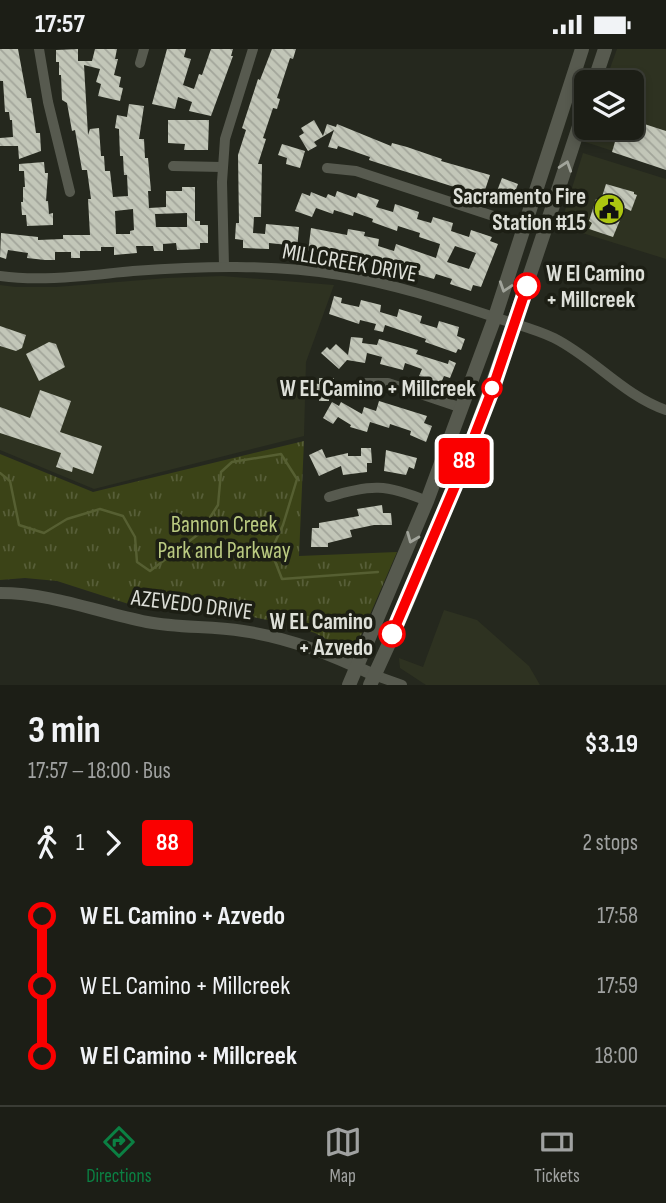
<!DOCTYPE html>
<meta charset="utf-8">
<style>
:root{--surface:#1c1e16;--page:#292b23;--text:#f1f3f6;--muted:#a0a2a1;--line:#3a3c35;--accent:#0b8043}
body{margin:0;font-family:"Sofia Sans Condensed",sans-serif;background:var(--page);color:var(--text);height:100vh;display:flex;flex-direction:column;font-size:26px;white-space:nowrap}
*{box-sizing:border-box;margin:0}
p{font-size:23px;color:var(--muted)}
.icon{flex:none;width:38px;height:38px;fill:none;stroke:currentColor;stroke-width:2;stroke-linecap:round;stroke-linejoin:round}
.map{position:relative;height:636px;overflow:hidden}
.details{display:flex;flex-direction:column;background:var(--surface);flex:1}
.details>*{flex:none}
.badge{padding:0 14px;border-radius:5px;font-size:24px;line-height:46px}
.fabs{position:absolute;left:574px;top:21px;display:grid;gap:14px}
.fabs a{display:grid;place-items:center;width:70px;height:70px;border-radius:10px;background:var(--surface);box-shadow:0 4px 10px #0003,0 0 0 2px var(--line);font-size:35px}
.map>.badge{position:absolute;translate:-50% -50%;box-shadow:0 0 0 4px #fff}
.legs{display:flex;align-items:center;gap:10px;height:77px;padding:0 28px;font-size:23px}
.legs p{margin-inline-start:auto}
.headline{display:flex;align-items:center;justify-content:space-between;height:119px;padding:0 28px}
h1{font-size:38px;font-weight:700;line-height:52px}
ul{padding:0 28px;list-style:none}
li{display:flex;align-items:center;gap:24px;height:70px;font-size:26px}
li i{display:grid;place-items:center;width:10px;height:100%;margin:0 9px;background:currentColor}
li i::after{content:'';width:18px;height:18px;margin:-9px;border:5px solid;border-radius:50%;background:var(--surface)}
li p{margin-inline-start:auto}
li:first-child i{background:linear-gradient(#0000 50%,currentColor 0)}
li:last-child i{background:linear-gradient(currentColor 50%,#0000 0)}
.status{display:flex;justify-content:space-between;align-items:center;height:49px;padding:0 35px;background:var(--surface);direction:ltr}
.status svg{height:19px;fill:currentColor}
.tab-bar{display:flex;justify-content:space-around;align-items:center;height:98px;border-top:2px solid var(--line);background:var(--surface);font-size:19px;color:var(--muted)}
.tab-bar a{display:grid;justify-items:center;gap:4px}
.tab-bar .selected{color:var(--accent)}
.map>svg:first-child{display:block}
.built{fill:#2e3221}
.park{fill:url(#park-tufts)}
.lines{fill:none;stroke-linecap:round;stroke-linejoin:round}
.stream{stroke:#565f32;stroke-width:2.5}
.building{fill:url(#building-back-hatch);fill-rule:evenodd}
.minor{stroke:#575a4f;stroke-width:10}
.tertiary{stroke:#575a4f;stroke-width:12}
.secondary{stroke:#575a4f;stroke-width:14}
.oneway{stroke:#a1a49b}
.line-1-casing{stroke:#fff;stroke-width:16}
.line-1{stroke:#fa0000;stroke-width:10}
.stop-1-dot{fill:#fff;stroke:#fa0000;stroke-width:3.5}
.labels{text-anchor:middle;stroke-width:7;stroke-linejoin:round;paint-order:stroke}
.poi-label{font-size:23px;font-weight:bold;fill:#dee0d9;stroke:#1c1e14;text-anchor:end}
.street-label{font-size:23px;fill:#dee0d9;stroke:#1c1e14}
.stop-label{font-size:23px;font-weight:bold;fill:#dee0d9;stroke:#1c1e14;text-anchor:end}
.park-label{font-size:23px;fill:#baca81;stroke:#1c1e14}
</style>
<div class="status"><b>17:57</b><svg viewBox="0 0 49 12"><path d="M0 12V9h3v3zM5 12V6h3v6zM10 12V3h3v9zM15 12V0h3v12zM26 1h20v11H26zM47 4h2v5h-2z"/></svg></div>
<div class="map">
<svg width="666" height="636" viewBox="0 0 666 636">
<defs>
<pattern id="park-tufts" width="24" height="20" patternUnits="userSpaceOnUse" patternTransform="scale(1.75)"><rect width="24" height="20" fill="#3b4317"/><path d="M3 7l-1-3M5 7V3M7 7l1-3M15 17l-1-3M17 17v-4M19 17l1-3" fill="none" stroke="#575e38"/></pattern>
<pattern id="building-back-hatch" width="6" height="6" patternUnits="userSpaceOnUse" patternTransform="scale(1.75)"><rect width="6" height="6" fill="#c2c6b8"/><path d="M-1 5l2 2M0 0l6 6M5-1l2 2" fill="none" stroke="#a2a59a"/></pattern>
</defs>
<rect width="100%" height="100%" fill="#25281e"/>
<g class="built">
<polygon points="617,0 666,0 666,119 585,93 590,79 632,79 632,33 605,33"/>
<polygon points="583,104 666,130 666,210 560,177"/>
<polygon points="222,227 334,236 306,313 304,387 94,440 0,401 0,236 16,238 56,238 167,229"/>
<polygon points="444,561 477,571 529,617 540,636 426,636 400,619 399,609 423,618"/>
</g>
<polygon class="park" points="304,392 299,507 397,503 356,598 342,599 315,584 287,575 238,565 141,559 57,532 25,529 0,531 0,405 93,443"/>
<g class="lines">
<polyline class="stream" points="0,424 10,432 19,476 44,484 67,470 100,460 123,467 135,488 137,513 150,522 200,484 218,456 221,423 232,413 281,405 297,430 283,476 271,502 282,530 378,523"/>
</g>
<g class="building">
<polygon points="0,0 18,0 27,49 31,49 36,84 40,84 41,102 19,110 18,97 0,97 0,89 13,88 12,71 10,71 9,63 5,63 3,32 0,32"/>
<path d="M78,0V12H92L95,0H117L115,10H118L114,26L121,28L119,38L123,39L120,52L98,47L101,35L96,33L100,20L84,16L88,86L90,80L99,79L101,107H104L105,122H110L113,148L128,147L127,126H124L123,107H120L119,80L115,79L117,66L127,68L129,55L144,57L139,90H144L145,109H148L151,142H148L149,159L166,158V142H182V138H195V172H200V176H208V194H200V200L177,201L176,194L163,195V202H154L153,197H136L137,204L114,206V198H101V202H80V209H71V203H55V211H45L27,209L28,204L8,201L6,210L0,208L1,184L38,188V191L63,190V186H90L88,150H91L87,121H82L75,81L72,82L67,54L62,51L61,26H59V13H56V1ZM133,160L134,181L130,182V185H116L115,162ZM187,164V178H156L155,165Z"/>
<polygon points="167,0 186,0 184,8 191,10 183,36 194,40 199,25 202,26 211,0 233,0 231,7 233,7 211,67 189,62 192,53 178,48 175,60 152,55"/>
<polygon points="272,0 296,0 293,10 290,9 277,49 280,50 277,60 273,59 263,89 266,90 258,115 262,115 261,168 254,168 253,184 265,185 266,175 299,178 297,201 287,201 288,196 269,194 269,200 243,199 243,191 235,190 236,174 239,174 238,106 246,81 242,79 258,30 260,31"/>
<polygon points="168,71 209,71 208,101 184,101 185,95 168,94"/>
<polygon points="314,71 323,87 327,75 336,78 337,75 391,97 392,94 407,98 442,110 441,112 490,126 483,147 378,114 369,111 370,108 338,97 337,100 328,98 334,81 314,93 317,97 308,102 299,87 304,84 301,79"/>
<polygon points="632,71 666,82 666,121 612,103 619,79 632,79"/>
<polygon points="282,95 305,102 300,119 286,115 287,109 278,106"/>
<polygon points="44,113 45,124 48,124 46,152 48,152 49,165 53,164 53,176 27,177 26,166 22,166 21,153 23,153 23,138 25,138 24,122 19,122 19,115"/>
<polygon points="502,129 518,135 510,156 494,150"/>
<polygon points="606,135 634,143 634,145 637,146 631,162 625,159 613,188 589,180 592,174 589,172 596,150 601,151"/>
<path d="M337,142L356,149L358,144L379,151L376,158L393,163L395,155L419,163L417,170L431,174L433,168L453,174L451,182L469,188L471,181L492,188L490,192L498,195L481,238L473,236L471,242L450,235L452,230L436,225L434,230L370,212L371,210L354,207L353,210L308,203L311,179L347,186L348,180L365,183L364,187L379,190L378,197L394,202L396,195L436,209L440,195L419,188L420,184L398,177L397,182L372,173L373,170L354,163L353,167L334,161L333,165L316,159L312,168L295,162L302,144L310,147L311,143L326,149L328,145L335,148ZM455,197L476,204L469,220L447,213Z"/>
<polygon points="334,247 342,249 341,254 359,258 361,251 381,256 380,263 397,268 399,260 412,264 422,267 420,274 437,279 439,272 459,278 457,287 465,290 461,301 458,300 456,304 425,293 426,290 385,276 383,283 374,281 376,275 360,271 359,275 329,265"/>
<polygon points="0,277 26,286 22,299 16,302 0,297"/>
<polygon points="351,288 363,289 362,294 377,296 379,290 418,301 416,305 448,315 449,311 456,314 450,329 444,327 441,334 419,327 422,320 405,314 403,321 380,315 382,308 367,304 365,314 347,311 339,320 321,304 327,298 330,301 336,295 348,306"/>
<polygon points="49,293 56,295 65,318 39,332 26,305"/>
<polygon points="319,329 334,329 334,338 329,338 329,352 319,352 319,347 310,347 310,334 319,335"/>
<polygon points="40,341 71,352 60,383 102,397 93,425 73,418 72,423 56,418 61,404 0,384 0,358 30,369"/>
<polygon points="379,352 427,367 424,374 432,377 426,393 410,386 411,382 390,375 389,379 370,373 367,383 350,378 351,376 338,368 333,375 323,369 332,353 339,357 341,353 362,365 364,358 376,362"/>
<polygon points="361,399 371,399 372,414 367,414 367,423 343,426 341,417 319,427 309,406 322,400 326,409 348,404 348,407 361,407"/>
<polygon points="386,401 417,409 414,420 409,418 406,426 384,422"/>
<polygon points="382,456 383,464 391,464 392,476 374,476 350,481 352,488 328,494 328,498 311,498 312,479 319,479 319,474 359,467 357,460"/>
</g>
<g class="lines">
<g class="minor">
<polyline points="39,0 48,53 70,143"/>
<polyline points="140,14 144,0"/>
<polyline points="173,117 222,118"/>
<polyline points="327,119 356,122 524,177"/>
<polyline points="224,217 222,133 225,90 253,0"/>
<path d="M0,227C44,233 89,226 133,222C202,217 271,215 340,226C393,235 443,251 494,268C514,275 535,280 554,289C594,309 623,346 666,361"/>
<polyline points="361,334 388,334 462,359"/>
<path d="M329,448C371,435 386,435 427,452"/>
<polyline points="374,626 402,636"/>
</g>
<path class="tertiary" d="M0,544C51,544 97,563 147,573C179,579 211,577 243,582C290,589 332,606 374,626"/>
<g class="secondary">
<polyline points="594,33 605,0"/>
<polyline points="349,636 427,452 495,268 582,0"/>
<path d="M370,636C458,449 522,252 586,56"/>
</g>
</g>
<defs><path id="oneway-chevron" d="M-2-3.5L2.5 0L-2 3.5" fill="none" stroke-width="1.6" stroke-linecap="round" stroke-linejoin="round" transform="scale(1.75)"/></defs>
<g class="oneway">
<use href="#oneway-chevron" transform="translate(566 117) rotate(-72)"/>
<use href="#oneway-chevron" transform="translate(505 238) rotate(108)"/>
<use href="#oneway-chevron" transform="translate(412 489) rotate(112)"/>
</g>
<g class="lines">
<g class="line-1-casing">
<polyline id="line-1" points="392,585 455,437 491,344 527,237"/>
</g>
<use href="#line-1" class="line-1"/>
</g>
<defs>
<g id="civic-disc" transform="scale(1.575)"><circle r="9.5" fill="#adc610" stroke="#1c1e14"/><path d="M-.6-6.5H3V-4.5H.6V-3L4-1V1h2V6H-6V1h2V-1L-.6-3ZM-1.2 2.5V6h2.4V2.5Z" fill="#111"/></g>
</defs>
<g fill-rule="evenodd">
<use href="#civic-disc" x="609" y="160"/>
</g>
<g class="stop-1-dot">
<circle cx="527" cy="237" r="12"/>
<circle cx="492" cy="339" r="9"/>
<circle cx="392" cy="585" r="12"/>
</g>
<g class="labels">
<g class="poi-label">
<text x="586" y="155">Sacramento Fire<tspan x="586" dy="26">Station #15</tspan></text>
</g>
<g class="street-label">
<text transform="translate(350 213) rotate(10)" y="8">MILLCREEK DRIVE</text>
<text transform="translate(192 555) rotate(7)" y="8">AZEVEDO DRIVE</text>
</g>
<g class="stop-label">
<text x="546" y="232" text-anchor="start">W El Camino<tspan x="546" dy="26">+ Millcreek</tspan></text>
<text x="476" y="347">W EL Camino + Millcreek</text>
<text x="373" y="580">W EL Camino<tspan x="373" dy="26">+ Azvedo</tspan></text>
</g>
<g class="park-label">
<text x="224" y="483">Bannon Creek<tspan x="224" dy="26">Park and Parkway</tspan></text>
</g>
</g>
</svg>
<div class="fabs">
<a><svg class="icon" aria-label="layers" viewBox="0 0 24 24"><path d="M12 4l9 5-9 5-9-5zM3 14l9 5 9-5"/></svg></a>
</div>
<b class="badge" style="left:464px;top:412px;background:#fa0000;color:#fff">88</b>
</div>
<section class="details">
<div class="headline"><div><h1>3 min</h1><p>17:57 – 18:00 · Bus</p></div><b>$3.19</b></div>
<div class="legs"><svg class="icon" aria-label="walk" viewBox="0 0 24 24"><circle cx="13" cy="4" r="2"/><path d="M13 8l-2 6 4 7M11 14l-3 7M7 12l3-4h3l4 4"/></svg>1<svg class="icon" aria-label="forward" viewBox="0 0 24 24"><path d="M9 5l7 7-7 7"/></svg><b class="badge" style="background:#fa0000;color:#fff">88</b><p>2 stops</p></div>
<ul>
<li><i style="color:#fa0000"></i><b>W EL Camino + Azvedo</b><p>17:58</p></li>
<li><i style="color:#fa0000"></i><span>W EL Camino + Millcreek</span><p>17:59</p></li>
<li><i style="color:#fa0000"></i><b>W El Camino + Millcreek</b><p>18:00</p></li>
</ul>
</section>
<nav class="tab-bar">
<a class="selected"><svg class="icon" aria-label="directions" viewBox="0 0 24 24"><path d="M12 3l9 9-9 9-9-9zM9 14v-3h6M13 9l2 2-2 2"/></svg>Directions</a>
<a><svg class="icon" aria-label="map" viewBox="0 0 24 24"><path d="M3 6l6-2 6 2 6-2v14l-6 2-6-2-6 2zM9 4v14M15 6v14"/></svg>Map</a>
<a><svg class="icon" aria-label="tickets" viewBox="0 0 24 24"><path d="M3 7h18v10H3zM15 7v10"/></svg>Tickets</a>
</nav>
